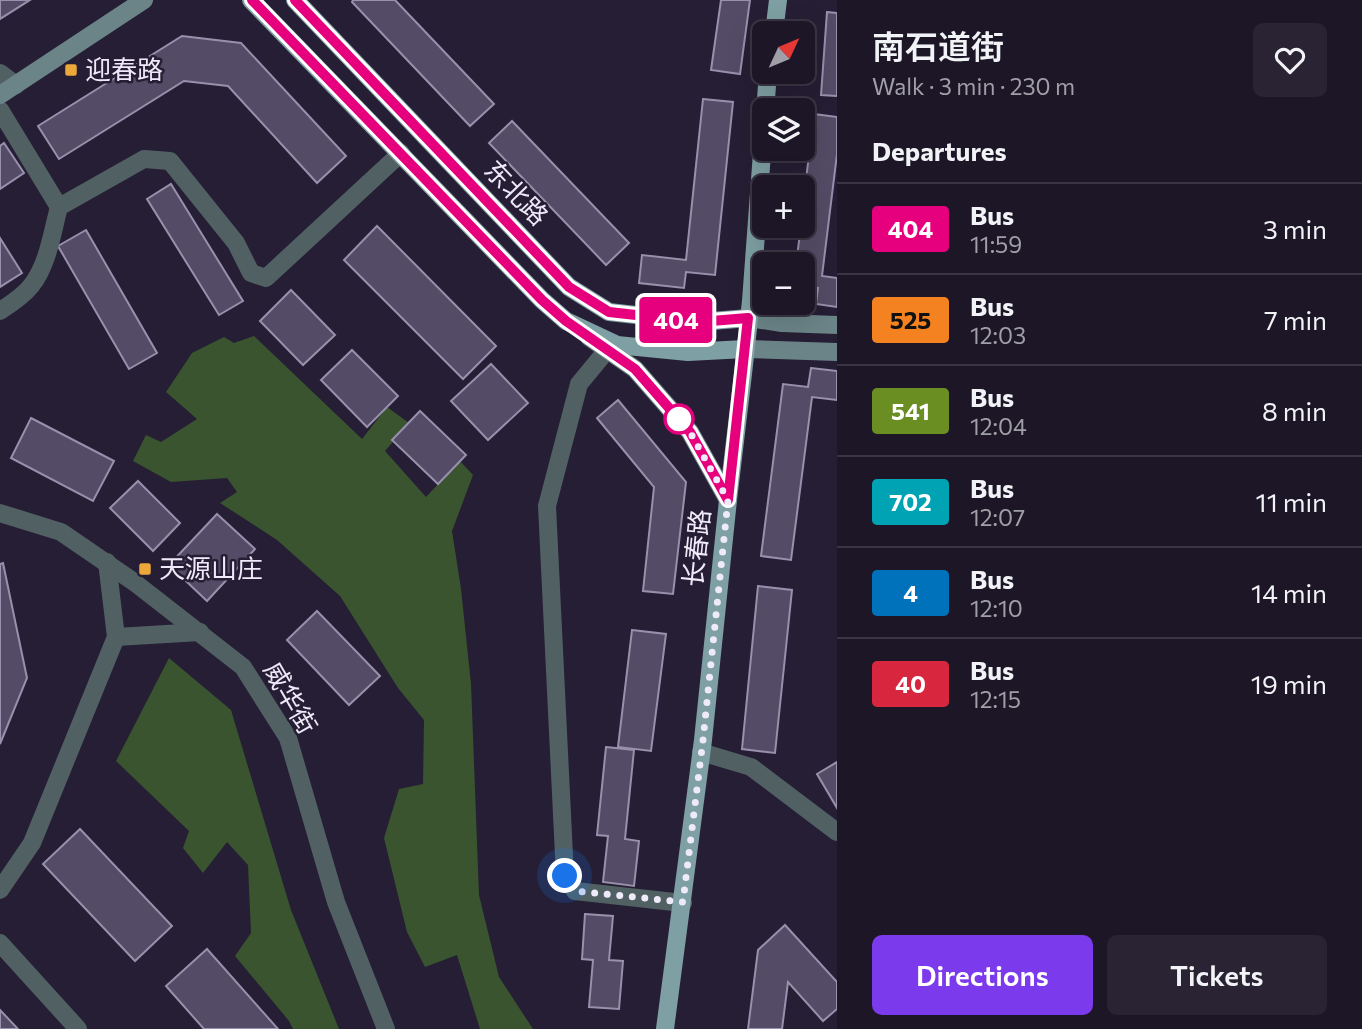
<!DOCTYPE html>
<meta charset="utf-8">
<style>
:root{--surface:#1c1627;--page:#292333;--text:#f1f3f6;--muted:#a09fa7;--line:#3a3544;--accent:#7c3aed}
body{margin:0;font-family:Commissioner,"Noto Sans SC",sans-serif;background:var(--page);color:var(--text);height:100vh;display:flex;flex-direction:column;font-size:26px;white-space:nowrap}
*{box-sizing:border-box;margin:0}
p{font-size:23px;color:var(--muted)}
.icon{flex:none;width:38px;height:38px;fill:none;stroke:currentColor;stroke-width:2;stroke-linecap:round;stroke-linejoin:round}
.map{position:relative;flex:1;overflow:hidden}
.sheet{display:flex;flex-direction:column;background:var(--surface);width:525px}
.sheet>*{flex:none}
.badge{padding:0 14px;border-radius:5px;font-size:24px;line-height:46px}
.needle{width:46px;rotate:46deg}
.buttons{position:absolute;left:752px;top:21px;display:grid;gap:14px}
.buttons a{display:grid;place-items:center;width:63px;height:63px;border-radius:10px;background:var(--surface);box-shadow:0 7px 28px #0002,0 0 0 2px var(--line);font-size:35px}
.you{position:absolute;width:35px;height:35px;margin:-18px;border:5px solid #fff;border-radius:50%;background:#1a73e8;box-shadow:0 0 0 10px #1a73e833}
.map>.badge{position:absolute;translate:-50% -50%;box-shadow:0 0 0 4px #fff}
h2{padding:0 35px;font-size:26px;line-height:63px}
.round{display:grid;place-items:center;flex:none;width:74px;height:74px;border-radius:10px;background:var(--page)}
.head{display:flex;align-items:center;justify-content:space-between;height:119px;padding:0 35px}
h1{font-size:33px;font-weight:600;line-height:52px}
.action{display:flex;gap:14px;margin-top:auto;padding:14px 35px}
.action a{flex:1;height:80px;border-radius:10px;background:var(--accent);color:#fff;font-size:28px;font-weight:600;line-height:80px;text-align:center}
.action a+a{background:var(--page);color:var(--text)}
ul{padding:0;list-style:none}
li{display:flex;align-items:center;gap:21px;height:91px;padding:0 35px;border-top:2px solid var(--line)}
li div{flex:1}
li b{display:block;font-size:26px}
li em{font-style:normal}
li .badge{min-width:77px;font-weight:700;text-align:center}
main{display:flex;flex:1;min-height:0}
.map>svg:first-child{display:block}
.forest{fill:#39542f}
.building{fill:#544c66;stroke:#9890ac;stroke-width:2}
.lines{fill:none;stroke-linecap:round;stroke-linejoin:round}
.street{stroke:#516163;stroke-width:18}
.secondary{stroke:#6b8487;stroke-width:18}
.primary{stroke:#7e9fa3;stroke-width:18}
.line-casing{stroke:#fff;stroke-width:16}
.line{stroke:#e6007e;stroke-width:10}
.walk{stroke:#eeeaf9;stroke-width:7;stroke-dasharray:0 12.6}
.poi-dot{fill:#eca93a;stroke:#261e34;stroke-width:2.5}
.stop-dot{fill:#fff;stroke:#e6007e;stroke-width:3.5}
.labels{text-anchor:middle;stroke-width:5;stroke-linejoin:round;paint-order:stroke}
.poi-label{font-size:26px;fill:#eeeaf9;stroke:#261e34;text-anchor:start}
.street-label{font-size:26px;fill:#eeeaf9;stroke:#261e34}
</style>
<main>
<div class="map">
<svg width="837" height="1029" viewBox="0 0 837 1029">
<rect width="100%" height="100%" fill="#261e34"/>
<g class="forest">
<polygon points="254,336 362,439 387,407 409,423 385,451 426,497 460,461 473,475 452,531 461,589 471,684 479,895 499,977 533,1029 480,1029 457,955 425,967 407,932 384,838 399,789 423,784 424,720 398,688 340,596 277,540 220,503 237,492 227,478 171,482 133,461 146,435 161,442 197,419 166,392 192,353 224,337 234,343"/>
<polygon points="169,658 231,710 291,910 339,1029 293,1029 289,1021 235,956 251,933 248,865 227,842 203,873 183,848 189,831 116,761"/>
</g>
<g class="building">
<polygon points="0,0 30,0 0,19"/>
<polygon points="353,0 395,0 494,104 470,126 352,2"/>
<polygon points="721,0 750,0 740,74 711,70"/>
<polygon points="827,12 837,13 837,96 821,95"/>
<polygon points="182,36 241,43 346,156 317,183 228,86 184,81 59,159 38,126"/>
<polygon points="703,99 733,102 715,275 686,272 684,288 639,283 642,255 686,260"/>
<polygon points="814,114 837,117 837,154 822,276 837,278 837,307 816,304 818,288 803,287 803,264 796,264 801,226 803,226 803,204"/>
<polygon points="512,121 629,243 606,265 489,143"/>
<polygon points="4,143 24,173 0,189 0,146"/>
<polygon points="171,184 243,301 219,315 147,199"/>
<polygon points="377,226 496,346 463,379 344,260"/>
<polygon points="86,230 157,353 129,369 58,246"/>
<polygon points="0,238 22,273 0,287"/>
<polygon points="291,290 335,335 303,365 260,321"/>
<polygon points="352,350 398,396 367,427 321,380"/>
<polygon points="491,364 528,403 488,440 451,401"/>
<polygon points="811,368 837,371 837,400 812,397 791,560 761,556 783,384 808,387"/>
<polygon points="618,400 686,482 673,594 643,591 654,487 597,418"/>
<polygon points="420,411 466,455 438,484 392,440"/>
<polygon points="31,418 114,461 93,501 11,458"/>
<polygon points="138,481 180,523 153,551 110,508"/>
<polygon points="217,514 255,549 207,601 169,565"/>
<polygon points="3,563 27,678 0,744 0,564"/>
<polygon points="758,586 792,590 775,753 742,749"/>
<polygon points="317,611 380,676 349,705 287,640"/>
<polygon points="632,630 666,634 651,751 618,747"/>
<polygon points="606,747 634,750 625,839 639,841 634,886 603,882 608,836 597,835"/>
<polygon points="837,762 837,808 817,774"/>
<polygon points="80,829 172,926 135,961 43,864"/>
<polygon points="585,914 613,916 609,960 623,961 619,1009 589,1007 593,960 582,959"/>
<polygon points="785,925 837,982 837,1009 823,1021 788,982 782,1029 748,1029 758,950"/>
<polygon points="207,949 278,1029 204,1029 166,986"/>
<polygon points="0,1010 18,1029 0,1029"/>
</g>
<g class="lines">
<g class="street">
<polyline points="0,73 16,85"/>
<polyline points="0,110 59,207"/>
<path d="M0,311C11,304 23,296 31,286C48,265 52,233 59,207L144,159L170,161L236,243L251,273L266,278L401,153"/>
<polyline points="607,350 579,384 547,506 565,876 575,891 683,903"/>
<polyline points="0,513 61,532 134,582 243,667 288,738 336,902 386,1029"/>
<polyline points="116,637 200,632"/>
<polyline points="701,752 751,767 837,832"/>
<polyline points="0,890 32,843 116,637 107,562"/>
<polyline points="0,943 78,1029"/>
</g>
<g class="secondary">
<polyline points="0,95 144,0"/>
<polyline points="749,318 782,323 837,325"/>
<polyline points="589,337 635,369 690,432 728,500"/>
<polyline points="745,349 837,352"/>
</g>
<g class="primary">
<polyline points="251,0 542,300 566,321 617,345 688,352 745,349"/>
<polyline points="295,0 569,287 609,312 699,322 749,318"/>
<polyline points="774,33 778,0"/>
<polyline points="665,1029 703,740 728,500 743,374 751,301 768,72"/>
</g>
</g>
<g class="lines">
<g class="line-casing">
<polyline id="line" points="252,0 542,300 566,321 635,369 690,432 728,500 748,318 699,322 609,312 569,287 295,0"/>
</g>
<use href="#line" class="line"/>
<polyline class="walk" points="565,876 575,891 683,902 703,740 728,500 690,432 676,416 679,419"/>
</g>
<g class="poi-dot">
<rect x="64" y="63" width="14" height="14" rx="3.5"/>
<rect x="138" y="562" width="14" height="14" rx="3.5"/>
</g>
<circle class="stop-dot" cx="679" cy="419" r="14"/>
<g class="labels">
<g class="poi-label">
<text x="85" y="79">迎春路</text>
<text x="159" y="578">天源山庄</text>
</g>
<g class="street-label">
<text transform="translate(516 193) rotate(46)" y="9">东北路</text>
<text transform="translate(697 548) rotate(-84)" y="9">长春路</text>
<text transform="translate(290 698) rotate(60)" y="9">威华街</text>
</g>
</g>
</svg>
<div class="buttons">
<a><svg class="needle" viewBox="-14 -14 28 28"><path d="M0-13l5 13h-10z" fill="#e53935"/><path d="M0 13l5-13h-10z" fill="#a09fa7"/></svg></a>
<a><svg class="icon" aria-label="layers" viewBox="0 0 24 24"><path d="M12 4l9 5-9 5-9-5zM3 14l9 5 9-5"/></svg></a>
<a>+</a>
<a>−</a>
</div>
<div class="you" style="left:565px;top:876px"></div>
<b class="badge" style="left:676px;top:320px;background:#e6007e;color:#fff">404</b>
</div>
<section class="sheet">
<div class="head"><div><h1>南石道街</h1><p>Walk · 3 min · 230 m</p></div><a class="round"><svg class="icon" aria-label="heart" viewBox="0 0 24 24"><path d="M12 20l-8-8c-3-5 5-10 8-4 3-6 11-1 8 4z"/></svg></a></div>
<h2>Departures</h2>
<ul>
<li><span class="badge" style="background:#e6007e;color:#fff">404</span><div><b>Bus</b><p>11:59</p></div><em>3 min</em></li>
<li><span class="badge" style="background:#f58220;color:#111">525</span><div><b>Bus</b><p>12:03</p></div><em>7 min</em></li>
<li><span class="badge" style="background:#6b8e23;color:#fff">541</span><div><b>Bus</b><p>12:04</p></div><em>8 min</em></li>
<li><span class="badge" style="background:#00a3b4;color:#fff">702</span><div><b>Bus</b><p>12:07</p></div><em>11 min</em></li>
<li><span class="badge" style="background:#0072bc;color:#fff">4</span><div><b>Bus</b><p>12:10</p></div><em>14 min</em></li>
<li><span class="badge" style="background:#d7263d;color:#fff">40</span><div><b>Bus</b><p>12:15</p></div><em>19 min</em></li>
</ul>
<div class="action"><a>Directions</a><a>Tickets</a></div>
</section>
</main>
